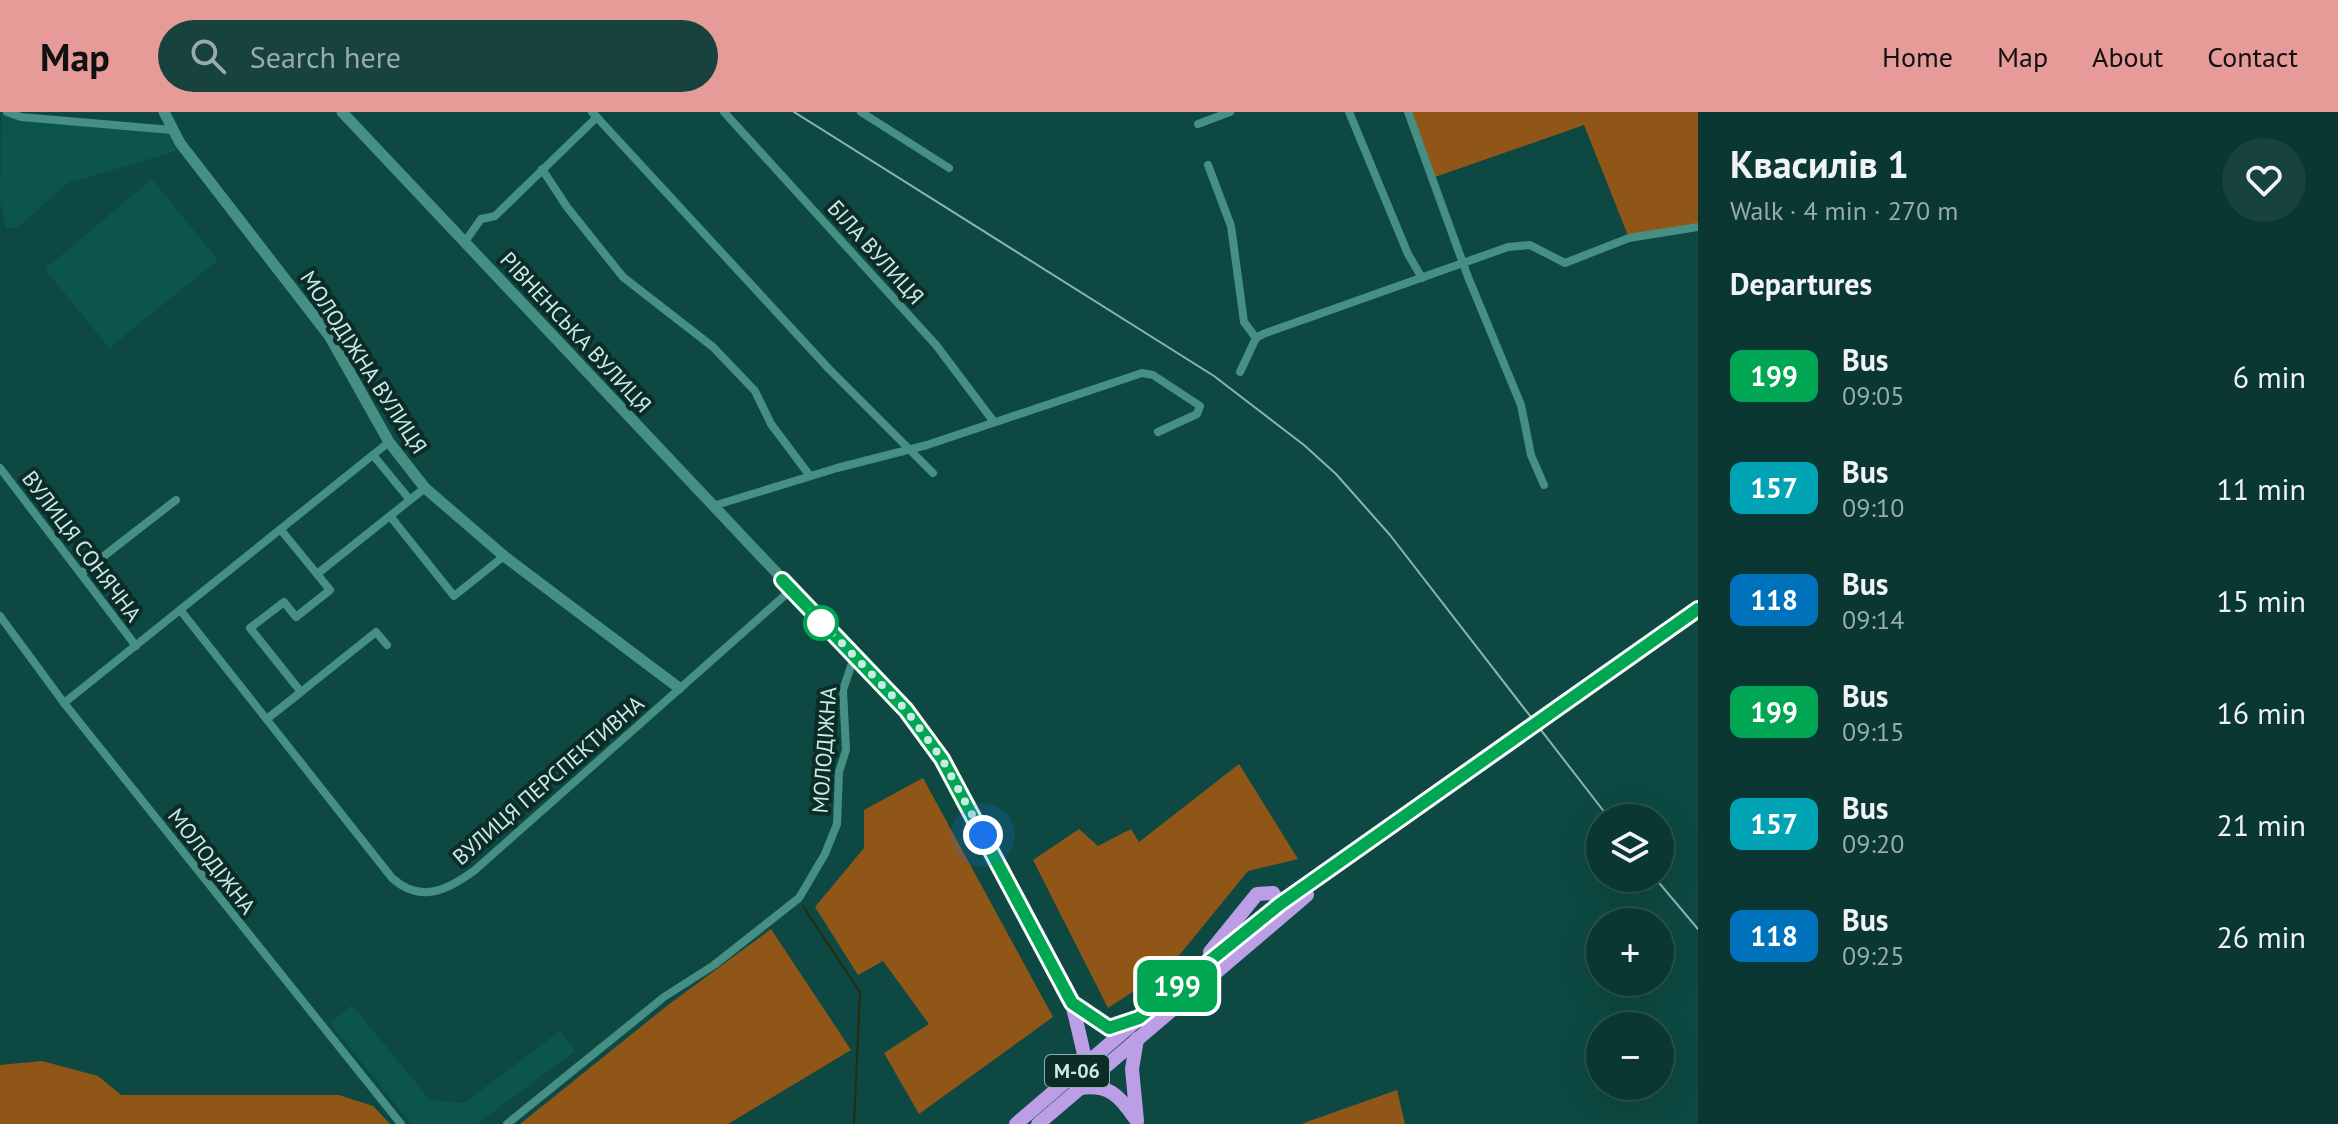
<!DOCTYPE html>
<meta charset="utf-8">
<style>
:root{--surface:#0a3732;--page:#18423e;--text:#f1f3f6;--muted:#99acac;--line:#2a514d;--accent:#e69b98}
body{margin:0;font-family:"PT Sans",sans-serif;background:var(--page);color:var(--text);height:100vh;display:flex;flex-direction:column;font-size:30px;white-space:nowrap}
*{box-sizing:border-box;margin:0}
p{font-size:26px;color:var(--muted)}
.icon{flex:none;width:44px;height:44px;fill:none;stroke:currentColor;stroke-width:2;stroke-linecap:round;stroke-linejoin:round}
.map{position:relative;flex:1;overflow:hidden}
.drawer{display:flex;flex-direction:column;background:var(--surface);width:640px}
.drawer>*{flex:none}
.badge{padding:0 16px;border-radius:12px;font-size:28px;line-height:52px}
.tools{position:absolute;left:1586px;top:692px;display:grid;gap:16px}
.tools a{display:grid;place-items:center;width:88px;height:88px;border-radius:50%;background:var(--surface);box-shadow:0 8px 32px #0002,0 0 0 2px var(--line);font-size:40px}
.you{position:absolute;width:40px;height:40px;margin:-20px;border:6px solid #fff;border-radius:50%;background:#1a73e8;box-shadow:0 0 0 12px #1a73e833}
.map>.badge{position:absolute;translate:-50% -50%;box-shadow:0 0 0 4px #fff}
h2{padding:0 32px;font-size:30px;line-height:72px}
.round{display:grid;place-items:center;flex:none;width:84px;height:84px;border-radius:42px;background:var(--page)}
.overview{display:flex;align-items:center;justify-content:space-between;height:136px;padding:0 32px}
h1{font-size:38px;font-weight:700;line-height:60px}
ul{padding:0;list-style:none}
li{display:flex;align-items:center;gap:24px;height:112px;padding:0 32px}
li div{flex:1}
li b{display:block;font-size:30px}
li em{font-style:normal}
li .badge{min-width:88px;font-weight:700;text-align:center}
header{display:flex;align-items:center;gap:48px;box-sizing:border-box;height:112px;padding:0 40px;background:var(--accent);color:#111}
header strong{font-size:38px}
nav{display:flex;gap:44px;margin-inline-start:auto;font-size:28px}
.search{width:560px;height:72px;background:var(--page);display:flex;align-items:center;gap:20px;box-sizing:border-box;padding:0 28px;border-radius:44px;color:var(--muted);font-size:30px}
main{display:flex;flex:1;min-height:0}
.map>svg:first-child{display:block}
.built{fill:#0c554c}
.green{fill:#905617}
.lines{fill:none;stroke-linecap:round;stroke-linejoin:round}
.stream{stroke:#252d0c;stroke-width:2}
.street{stroke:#468f84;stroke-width:8}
.secondary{stroke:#468f84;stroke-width:11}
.highway{stroke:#bb9ee6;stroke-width:14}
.rail{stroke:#89b5ae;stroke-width:2}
.line-casing{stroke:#fff;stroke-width:18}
.line{stroke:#00a651;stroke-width:12}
.walk{stroke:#c8ebe5;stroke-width:8;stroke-dasharray:0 14.4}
.stop-dot{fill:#fff;stroke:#00a651;stroke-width:4}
.labels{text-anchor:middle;stroke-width:8;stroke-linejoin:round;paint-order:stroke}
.shield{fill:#0d2c27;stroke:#90b2ac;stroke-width:2}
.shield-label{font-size:20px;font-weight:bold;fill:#c8ebe5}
.street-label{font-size:22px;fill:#c8ebe5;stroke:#0d2c27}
</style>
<header>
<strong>Map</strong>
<div class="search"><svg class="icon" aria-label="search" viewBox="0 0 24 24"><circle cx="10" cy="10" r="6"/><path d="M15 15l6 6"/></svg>Search here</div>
<nav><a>Home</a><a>Map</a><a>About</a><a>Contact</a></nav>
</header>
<main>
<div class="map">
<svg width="1698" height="1012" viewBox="0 0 1698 1012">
<rect width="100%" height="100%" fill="#0d4942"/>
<g class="built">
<polygon points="2,0 165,17 177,39 68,71 18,115 6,117 0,90"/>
<polygon points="152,67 218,148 109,236 45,157"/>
<polygon points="352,893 430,988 464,991 560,919 575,939 477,1012 411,1012 330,911"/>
</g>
<g class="green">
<polygon points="1408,0 1698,0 1698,115 1629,126 1584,13 1432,66"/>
<polygon points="1239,652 1298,747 1248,759 1168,857 1108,896 1033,748 1079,717 1098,734 1131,717 1139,730"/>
<polygon points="923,666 1053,905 919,1002 884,941 929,912 883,849 858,863 815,795 864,736 864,698"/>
<polygon points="771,817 851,938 728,1012 520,1012 668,893"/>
<polygon points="42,949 98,964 121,983 339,983 373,994 390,1012 0,1012 0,953"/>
<polygon points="1397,978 1405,1012 1301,1012"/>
</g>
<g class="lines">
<polyline class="stream" points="803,794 860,880 854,1012"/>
<g class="street">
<polyline points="7,0 21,5 172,18"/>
<polyline points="592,0 829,257 933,361"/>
<polyline points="724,0 936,233 994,310"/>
<polyline points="861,0 949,56"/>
<polyline points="1349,0 1408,142 1422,166"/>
<polyline points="1408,0 1468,165 1521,293 1531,343 1544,373"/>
<polyline points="1198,12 1230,0"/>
<polyline points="1208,53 1231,114 1244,210 1256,226"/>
<polyline points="542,57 567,95 623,165 713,235 755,279 771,312 810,364"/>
<polyline points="464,131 481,107 495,104 597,5"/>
<polyline points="1240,260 1256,226 1263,222 1508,135 1530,133 1565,151 1629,126 1698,115"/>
<polyline points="373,343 410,388"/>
<polyline points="0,356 136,534"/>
<polyline points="713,394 837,356 927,333 1142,261 1153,263 1200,294 1197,302 1158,320"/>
<polyline points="390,404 454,484 504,444"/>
<polyline points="82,461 176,388"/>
<polyline points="317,462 425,376"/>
<path d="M181,499L392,766C421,792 448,778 475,758L791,478"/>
<polyline points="0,504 64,591 401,1012"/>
<polyline points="301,580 376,520 387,533"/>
<polyline points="64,591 389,330"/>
<polyline points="268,606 301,580 250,516 284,490 296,505 330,478 281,418"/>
<polyline points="507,1012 664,885 714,853 799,786 825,742 837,712 839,660 846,638 843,578 854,545"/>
</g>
<g class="secondary">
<polyline points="164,0 180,31 330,225 389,330 425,376 504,444 679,576"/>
<polyline points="342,0 906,598 942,647 1072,891"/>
</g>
<g class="highway">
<polyline points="1210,840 1257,782 1273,781 1280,792 1278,798"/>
<polyline points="1072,891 1084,942 1077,955"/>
<polyline points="1072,892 1109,916 1131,909"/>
<path d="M1080,976C1108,972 1119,983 1134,1005"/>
<polyline points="1137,1009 1132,957 1137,927"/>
<polyline points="1016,1012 1198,856 1280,792 1698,497"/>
<polyline points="1038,1012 1307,783"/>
</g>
<g class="rail">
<polyline points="794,0 1214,264 1304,333 1336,362 1390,423 1609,706"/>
<polyline points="1655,766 1698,817"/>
</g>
</g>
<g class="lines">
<g class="line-casing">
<polyline id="line" points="782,468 906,598 942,647 1072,891 1109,916 1139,906 1280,792 1698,497"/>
</g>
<use href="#line" class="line"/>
<polyline class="walk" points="821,511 812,500 906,598 942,647 983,723"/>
</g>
<circle class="stop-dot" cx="821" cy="511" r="16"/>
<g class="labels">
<rect class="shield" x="1045" y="943" width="64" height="32" rx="6"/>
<g class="shield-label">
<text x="1077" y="966">М-06</text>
</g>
<g class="street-label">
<text transform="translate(876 140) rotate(48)" y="8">БІЛА ВУЛИЦЯ</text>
<text transform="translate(576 220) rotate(47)" y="8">РІВНЕНСЬКА ВУЛИЦЯ</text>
<text transform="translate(364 250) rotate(57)" y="8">МОЛОДІЖНА ВУЛИЦЯ</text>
<text transform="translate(82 434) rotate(53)" y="8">ВУЛИЦЯ СОНЯЧНА</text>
<text transform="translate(824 638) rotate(-86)" y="8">МОЛОДІЖНА</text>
<text transform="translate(548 668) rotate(-41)" y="8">ВУЛИЦЯ ПЕРСПЕКТИВНА</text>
<text transform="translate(212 749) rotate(52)" y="8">МОЛОДІЖНА</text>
</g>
</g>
</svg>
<div class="tools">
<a><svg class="icon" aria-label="layers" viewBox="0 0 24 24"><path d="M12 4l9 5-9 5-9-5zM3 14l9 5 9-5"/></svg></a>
<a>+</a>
<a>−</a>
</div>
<div class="you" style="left:983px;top:723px"></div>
<b class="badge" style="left:1177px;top:874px;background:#00a651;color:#fff">199</b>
</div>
<section class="drawer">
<div class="overview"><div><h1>Квасилів 1</h1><p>Walk · 4 min · 270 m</p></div><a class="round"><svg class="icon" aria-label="heart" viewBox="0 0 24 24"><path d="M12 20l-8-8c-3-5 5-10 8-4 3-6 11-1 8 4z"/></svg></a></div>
<h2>Departures</h2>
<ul>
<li><span class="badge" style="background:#00a651;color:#fff">199</span><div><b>Bus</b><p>09:05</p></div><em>6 min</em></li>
<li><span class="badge" style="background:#00a3b4;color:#fff">157</span><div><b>Bus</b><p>09:10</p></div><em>11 min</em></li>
<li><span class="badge" style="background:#0072bc;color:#fff">118</span><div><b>Bus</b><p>09:14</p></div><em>15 min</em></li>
<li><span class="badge" style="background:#00a651;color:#fff">199</span><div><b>Bus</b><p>09:15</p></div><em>16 min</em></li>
<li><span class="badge" style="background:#00a3b4;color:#fff">157</span><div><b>Bus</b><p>09:20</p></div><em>21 min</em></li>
<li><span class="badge" style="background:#0072bc;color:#fff">118</span><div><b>Bus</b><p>09:25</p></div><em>26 min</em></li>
</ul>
</section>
</main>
